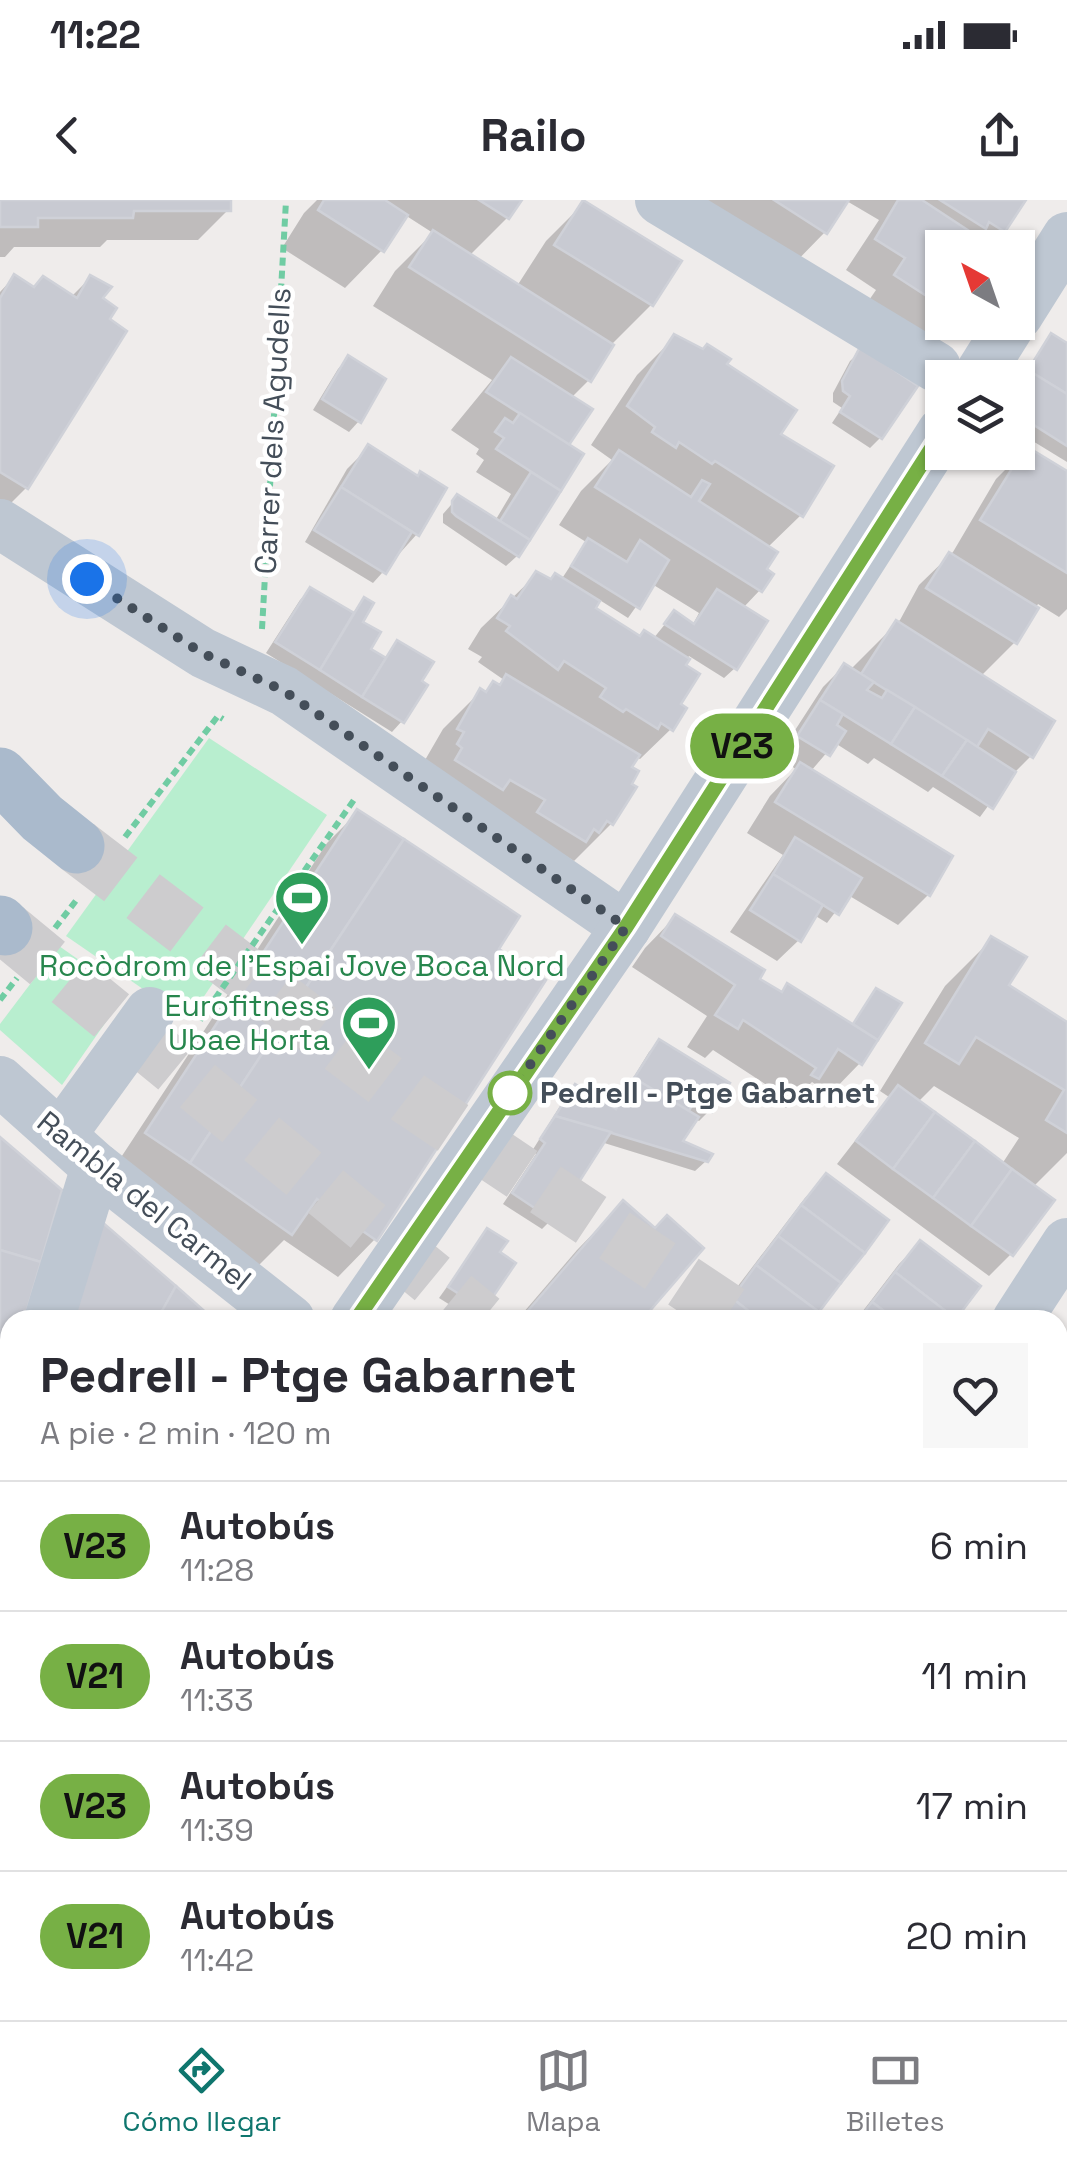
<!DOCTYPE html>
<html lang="es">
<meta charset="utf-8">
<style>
:root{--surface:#fff;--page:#f7f7f7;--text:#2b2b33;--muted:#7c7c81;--line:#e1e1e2;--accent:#0f766e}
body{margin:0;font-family:"Space Grotesk",sans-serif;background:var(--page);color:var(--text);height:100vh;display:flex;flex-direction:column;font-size:38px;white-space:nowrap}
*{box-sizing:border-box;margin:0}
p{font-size:32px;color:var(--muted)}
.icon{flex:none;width:55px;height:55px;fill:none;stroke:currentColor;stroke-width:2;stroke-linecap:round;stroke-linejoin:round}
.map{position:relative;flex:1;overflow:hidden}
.sheet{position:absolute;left:0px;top:1110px;width:1068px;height:710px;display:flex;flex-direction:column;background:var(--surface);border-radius:30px 30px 0 0;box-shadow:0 2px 8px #0004}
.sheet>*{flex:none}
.badge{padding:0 20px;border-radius:32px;font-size:35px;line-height:65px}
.needle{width:65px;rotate:320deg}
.tools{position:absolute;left:925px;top:30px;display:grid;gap:20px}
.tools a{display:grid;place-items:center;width:110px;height:110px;border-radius:0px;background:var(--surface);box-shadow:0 2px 8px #0004;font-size:50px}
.you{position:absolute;width:50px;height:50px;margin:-25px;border:8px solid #fff;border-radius:50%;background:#1a73e8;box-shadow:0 0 0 15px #1a73e833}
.map>.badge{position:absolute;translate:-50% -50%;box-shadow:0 0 0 5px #fff}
.round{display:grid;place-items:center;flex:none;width:105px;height:105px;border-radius:0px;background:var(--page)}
.head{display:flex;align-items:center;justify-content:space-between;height:170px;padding:0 40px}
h1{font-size:48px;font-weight:800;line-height:75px}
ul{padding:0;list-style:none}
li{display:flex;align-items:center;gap:30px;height:130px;padding:0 40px;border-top:2px solid var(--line)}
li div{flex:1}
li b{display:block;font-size:38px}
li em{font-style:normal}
li .badge{min-width:110px;font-weight:700;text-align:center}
.status{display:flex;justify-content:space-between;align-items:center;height:70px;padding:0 50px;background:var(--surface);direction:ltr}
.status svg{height:28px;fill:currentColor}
header{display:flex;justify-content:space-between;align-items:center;height:130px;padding:0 40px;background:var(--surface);font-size:45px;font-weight:800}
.tabs{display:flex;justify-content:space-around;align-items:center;height:140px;border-top:2px solid var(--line);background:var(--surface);font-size:28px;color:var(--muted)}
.tabs a{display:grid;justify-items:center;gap:5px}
.tabs .active{color:var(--accent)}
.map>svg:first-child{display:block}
.green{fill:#b8eecf}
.shadow{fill:#0003;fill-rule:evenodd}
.building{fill:#c8cad2;stroke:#cfd1d8;stroke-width:2.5}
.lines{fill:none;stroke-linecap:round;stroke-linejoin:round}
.primary-tunnel{stroke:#cdccce;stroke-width:55;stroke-dasharray:55 28;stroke-linecap:butt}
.path{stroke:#70cca3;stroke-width:6;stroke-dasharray:8 5;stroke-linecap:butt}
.street{stroke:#bec7d2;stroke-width:50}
.primary{stroke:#aabacc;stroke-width:55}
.line-casing{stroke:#fff;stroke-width:22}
.line{stroke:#77b045;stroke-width:15}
.walk{stroke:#444e59;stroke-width:10;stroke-dasharray:0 18}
.stop-dot{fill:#fff;stroke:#77b045;stroke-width:5}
.labels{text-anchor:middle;stroke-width:9;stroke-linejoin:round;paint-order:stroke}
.street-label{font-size:30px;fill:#444e59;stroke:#fff}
.leisure-label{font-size:30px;fill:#27864d;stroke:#fff}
.stop-label{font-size:30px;font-weight:bold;fill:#444e59;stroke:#fff;text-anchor:start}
</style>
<div class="status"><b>11:22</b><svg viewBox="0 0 49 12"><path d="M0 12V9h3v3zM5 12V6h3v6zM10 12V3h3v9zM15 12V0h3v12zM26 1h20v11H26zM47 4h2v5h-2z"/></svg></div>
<header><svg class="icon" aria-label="back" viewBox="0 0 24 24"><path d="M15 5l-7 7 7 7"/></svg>Railo<svg class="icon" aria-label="share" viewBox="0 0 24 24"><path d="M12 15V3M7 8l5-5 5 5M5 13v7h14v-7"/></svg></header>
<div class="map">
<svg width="1067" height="1820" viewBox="0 0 1067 1820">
<rect width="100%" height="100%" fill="#efeceb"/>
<g class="green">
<polygon points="209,538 327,615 188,820 66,736"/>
<polygon points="59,746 126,793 62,885 0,830 0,824"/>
<polygon points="710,1810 758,1810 769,1817 767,1820 702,1820"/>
</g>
<g class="shadow">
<polygon points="0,0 229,0 228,10 198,40 107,40 100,47 14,47 5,57 0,57"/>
<polygon points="317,0 519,0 507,18 469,56 517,86 546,41 584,3 678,62 651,105 612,144 589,180 571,198 566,245 581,255 517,356 506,366 443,323 443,314 458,297 495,321 511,294 476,272 484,260 476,254 479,249 451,230 492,180 373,106 395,71 433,33 405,15 382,50 345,88 282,48 304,13"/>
<polygon points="676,0 1023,0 1003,31 988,46 942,48 942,122 922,142 865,106 876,90 846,70 879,20 845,0 825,32 788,70"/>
<polygon points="14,77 33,89 71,97 90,78 100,99 26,288 0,314 0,92"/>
<polygon points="1052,136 1067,145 1067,262 1018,232 1018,184"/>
<path d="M675,137L724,165L778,235L801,315L767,348L760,390L743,408L735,468L724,478L689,456L683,466L671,529L640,559L636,557L612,623L574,661L421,567L443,529L480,492L484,494L504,480L478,462L482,457L468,449L481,428L537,374L549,382L561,380L586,342L559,325L581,291L612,260L591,245L637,175ZM652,384L699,413L692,426L674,413L653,439H639L592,409L598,399L628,418Z"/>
<polygon points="861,151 880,238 870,248 832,223 842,208 833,202 833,193 850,161"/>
<polygon points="348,158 359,221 349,232 313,210 338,169"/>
<polygon points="368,248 417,334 373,383 305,342 347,269"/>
<polygon points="1026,249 1067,274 1067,409 1059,417 1038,404 1015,442 981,476 1031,556 1007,580 980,617 933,587 928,592 874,558 868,564 835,543 811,571 928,695 898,725 848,695 827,723 814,715 799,740 777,761 730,732 783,655 747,633 770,596 796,569 777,558 823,487 844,466 850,470 900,420 919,385 953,352 996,279"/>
<polygon points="310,390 351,415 364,400 360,423 368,450 383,460 398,443 402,521 392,532 266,453 300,400"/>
<polygon points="358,612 496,750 375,1039 338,1077 284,1040 253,1071 116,965 327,643"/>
<polygon points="675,717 780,794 787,786 851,826 876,791 898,804 860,863 830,894 812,882 786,908 783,906 788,899 713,850 705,858 687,847 707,816 632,767 645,748"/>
<path d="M992,739L1005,786L1067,824V953L1033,987L1011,1054L989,1076L837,964L889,897L880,891L945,786ZM934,886L1019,938L1002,964L918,902Z"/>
<polygon points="659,842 710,910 699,921 695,918 680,942 706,961 695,971 601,942 552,1019 542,1029 503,1004 536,954 532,951 565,898 575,887 613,911 649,852"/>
<polygon points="826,977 810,1120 712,1120 805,998"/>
<polygon points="623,1003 640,1120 517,1120 577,1050"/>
<polygon points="487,1031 496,1053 482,1108 471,1118 439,1098"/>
<polygon points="920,1043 952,1120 856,1120 899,1064"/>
<polygon points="1067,1172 1067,1336 1058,1345 1058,1185"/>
<polygon points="10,1266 10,1464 0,1454 0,1288"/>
<polygon points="1058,1393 1067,1402 1067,1528 1062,1532 1058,1528 1061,1522 1058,1519"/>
<polygon points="0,1539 10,1542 10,1810 25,1810 22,1820 0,1820"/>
<polygon points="1067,1563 1067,1631 1058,1641 1058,1573"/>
<polygon points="1065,1675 1067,1701 1058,1712 1058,1682"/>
<polygon points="1067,1710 1067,1744 1058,1735 1058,1721"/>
<polygon points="142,1810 420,1810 410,1820 132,1820"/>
</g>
<g class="building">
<polygon points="0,0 231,0 231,11 134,11 133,18 38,18 38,27 0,27"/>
<polygon points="324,0 385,0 408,15 384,52 318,10"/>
<polygon points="479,0 522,0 509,19"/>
<polygon points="583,0 682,61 653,106 554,45"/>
<polygon points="774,0 849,0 827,34"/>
<polygon points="898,0 922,0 995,48 942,48 942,106 894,75 905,58 875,39"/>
<polygon points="940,0 1026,0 1005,32 989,22 986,29"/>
<polygon points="433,30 614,145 591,182 409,67"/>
<polygon points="14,74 34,87 43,76 77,98 90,75 112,87 103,98 117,108 110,119 127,131 28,289 0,272 0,98"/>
<polygon points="1051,133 1067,143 1067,194 1028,170"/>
<polygon points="674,134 703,149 707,144 731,159 727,164 797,210 781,234 834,266 803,317 715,261 712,264 679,242 676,248 652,232 655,227 627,206"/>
<polygon points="860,147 918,186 882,239 840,212 850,196 843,191 842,181"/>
<polygon points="348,155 386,179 361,223 322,199"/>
<polygon points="511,157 593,209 569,245 486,192"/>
<polygon points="1028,170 1067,194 1067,246 1018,215 1018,186"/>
<polygon points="520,213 584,254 561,291 496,249 504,238 495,232 505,218 513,223"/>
<polygon points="368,244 418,276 420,271 447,288 419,336 341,287"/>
<polygon points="1026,246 1067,271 1067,373 980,320"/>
<polygon points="619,250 691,297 702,280 710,284 699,301 778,352 767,369 774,374 762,392 595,287"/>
<polygon points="531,272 561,291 530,340 500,321"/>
<polygon points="341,287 412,332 386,374 314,330"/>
<polygon points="457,294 530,340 519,357 456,316 452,312 452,301"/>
<polygon points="588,338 627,362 640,340 669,360 640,409 571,366"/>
<polygon points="949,352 1039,408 1017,444 926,388"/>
<polygon points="536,371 551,379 555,373 600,401 596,408 640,436 644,430 690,459 686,465 700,474 681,504 687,508 673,531 661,523 658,529 626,509 623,512 600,497 606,488 564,461 558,470 506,431 510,426 497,418 511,395 517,399"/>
<polygon points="310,387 354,413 320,470 275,442"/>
<polygon points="717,389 768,421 737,470 664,424 674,410 694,424"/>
<polygon points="364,397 374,403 363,422 381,432 371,449 386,458 362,497 320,470"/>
<polygon points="896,420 1055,521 1033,558 988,529 977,547 861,474"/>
<polygon points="397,440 434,462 422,481 428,485 404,523 362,497"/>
<polygon points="844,463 874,482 867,490 882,498 887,490 915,507 891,544 820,500"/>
<polygon points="506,474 640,555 632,567 639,571 632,584 637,587 613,625 607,621 599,633 594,629 586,642 537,612 545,600 510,580 503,590 455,560 462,548 457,544 464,532 457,529 480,488 486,492 493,481 500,485"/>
<polygon points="820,500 843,514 837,525 846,531 830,556 797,536"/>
<polygon points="915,507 967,540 942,576 891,544"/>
<polygon points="967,540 1016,572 993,609 942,576"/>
<polygon points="800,562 953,656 930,696 775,602"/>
<polygon points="357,609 404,639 190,963 145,933"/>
<polygon points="795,637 862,678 839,715 773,674"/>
<polygon points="404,639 520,716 499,749 546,780 377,1041 317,999 292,1035 190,963"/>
<polygon points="773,674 823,705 801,742 750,710"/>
<polygon points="675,714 765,770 760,779 782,792 787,783 878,840 862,865 838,849 819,879 811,875 816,868 743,820 738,829 715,815 735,785 661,736"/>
<polygon points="991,736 1027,757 1009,785 1067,822 1067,933 1046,920 1064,890 976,837 959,864 925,843"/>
<polygon points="876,788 902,803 878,840 853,824"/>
<polygon points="659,839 730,883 712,912 695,901 688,912 634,878"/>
<polygon points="634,878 699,917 683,941 713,954 708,962 555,916 575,884 616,909"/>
<polygon points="898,885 935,912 893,969 856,941"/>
<polygon points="935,912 975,941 933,998 893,969"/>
<polygon points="555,916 611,932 554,1021 512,993 545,943 540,939"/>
<polygon points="0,937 62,990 41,1062 0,1050"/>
<polygon points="975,941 1012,969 971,1026 933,998"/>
<polygon points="1012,969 1055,1000 1013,1056 971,1026"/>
<polygon points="826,973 889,1020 865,1053 801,1005"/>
<polygon points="623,1000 655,1028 667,1015 704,1048 642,1120 520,1120"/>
<polygon points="801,1005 865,1053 841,1083 778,1036"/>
<polygon points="102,1022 176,1086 157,1120 72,1120"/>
<polygon points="487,1028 508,1041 500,1052 516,1063 484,1110 448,1087"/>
<polygon points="778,1036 841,1083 819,1112 756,1065"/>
<polygon points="920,1040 981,1086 956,1119 895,1072"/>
<polygon points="0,1050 41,1062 24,1120 10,1120 10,1166 0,1199"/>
<polygon points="756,1065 819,1112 813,1120 760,1120 732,1098"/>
<polygon points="895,1072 956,1119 955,1120 896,1120 872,1102"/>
<polygon points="176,1086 211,1117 209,1120 157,1120"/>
<polygon points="732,1098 760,1120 715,1120"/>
<polygon points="872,1102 896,1120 858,1120"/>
<polygon points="1058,1203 1067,1211 1067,1334 1058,1326"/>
<polygon points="10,1320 10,1402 0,1392 0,1353"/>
<polygon points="1058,1378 1063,1384 1058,1390 1067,1399 1067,1463 1058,1454"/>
<polygon points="0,1536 10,1539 10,1616 2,1650"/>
<polygon points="1067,1562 1067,1632 1064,1629 1058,1636 1058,1572"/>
<polygon points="10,1616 10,1700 0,1697 0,1659"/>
<polygon points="1064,1672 1067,1705 1058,1716 1058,1680"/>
<polygon points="0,1697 10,1700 10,1751 0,1748"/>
<polygon points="0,1748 10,1751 10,1810 26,1810 23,1820 0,1820"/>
<polygon points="1058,1809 1067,1820 996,1820 1005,1810"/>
<polygon points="164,1810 279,1810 273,1820 174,1820"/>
<polygon points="279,1810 361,1810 371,1820 273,1820"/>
<polygon points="793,1810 1005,1810 996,1820 785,1820"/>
</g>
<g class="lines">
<g class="primary-tunnel">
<polyline points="77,646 410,899 741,1120"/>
<polyline points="5,728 482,1120"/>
<polyline points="1058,1318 1067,1324"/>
<polyline points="1058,1561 1067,1567"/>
</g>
<g class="path">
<polyline points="262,429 286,1"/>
<polyline points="125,637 218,516 223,519"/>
<polyline points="55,728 78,698"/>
<polyline points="0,800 17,778"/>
<polyline points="200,820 356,597"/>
<polyline points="523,1820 530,1810"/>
<polyline points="671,1820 679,1810"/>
</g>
<g class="street">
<polyline points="660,0 936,167"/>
<polyline points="1018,115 1067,37"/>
<polyline points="977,178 1012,122"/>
<polyline points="0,324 203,453 284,491 626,727"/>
<polyline points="0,881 96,967 290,1120"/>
<polyline points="61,935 150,812"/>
<polyline points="49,1120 96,967"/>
<polyline points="355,1120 626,727 942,232"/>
<polyline points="1017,1120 1067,1043"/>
<polyline points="0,1280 10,1247"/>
<polyline points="0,1422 10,1432"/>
<polyline points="1058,1771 1067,1779"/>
<polyline points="392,1810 402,1820"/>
</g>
<g class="primary">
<polyline points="0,575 42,618 77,646"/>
<polyline points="0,723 5,728"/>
</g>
</g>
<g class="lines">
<g class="line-casing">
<polyline id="line" points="356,1120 626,727 942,232"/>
</g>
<use href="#line" class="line"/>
<polyline class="walk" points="87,379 202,453 284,491 626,727 507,898 510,893"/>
</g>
<defs>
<g id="stadium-pin" transform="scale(2.875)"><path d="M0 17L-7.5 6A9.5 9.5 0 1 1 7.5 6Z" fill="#2e9e5b" stroke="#fff"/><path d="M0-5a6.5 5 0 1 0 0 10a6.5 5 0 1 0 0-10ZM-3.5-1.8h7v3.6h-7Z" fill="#fff"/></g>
</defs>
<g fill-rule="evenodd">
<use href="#stadium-pin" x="302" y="698"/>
<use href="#stadium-pin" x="369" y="823"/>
</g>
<circle class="stop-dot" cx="510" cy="893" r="20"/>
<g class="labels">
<g class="street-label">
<text transform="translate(273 231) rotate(-87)" y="10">Carrer dels Agudells</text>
<text transform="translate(144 1001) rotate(39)" y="10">Rambla del Carmel</text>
</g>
<g class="leisure-label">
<text x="302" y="776">Rocòdrom de l'Espai Jove Boca Nord</text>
<text x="330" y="816" text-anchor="end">Eurofitness<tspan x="330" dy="34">Ubae Horta</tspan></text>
</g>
<g class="stop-label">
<text x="540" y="903">Pedrell - Ptge Gabarnet</text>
</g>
</g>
</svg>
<div class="tools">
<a><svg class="needle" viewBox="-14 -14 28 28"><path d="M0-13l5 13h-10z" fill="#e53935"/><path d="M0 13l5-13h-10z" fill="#7c7c81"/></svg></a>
<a><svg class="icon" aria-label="layers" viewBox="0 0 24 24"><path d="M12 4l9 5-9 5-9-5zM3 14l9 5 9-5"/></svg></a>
</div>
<div class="you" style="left:87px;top:379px"></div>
<b class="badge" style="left:742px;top:546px;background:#77b045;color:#111">V23</b>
<section class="sheet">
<div class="head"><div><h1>Pedrell - Ptge Gabarnet</h1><p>A pie · 2 min · 120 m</p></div><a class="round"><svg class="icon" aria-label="heart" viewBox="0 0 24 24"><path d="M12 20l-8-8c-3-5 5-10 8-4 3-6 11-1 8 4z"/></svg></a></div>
<ul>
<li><span class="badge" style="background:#77b045;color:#111">V23</span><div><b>Autobús</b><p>11:28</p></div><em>6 min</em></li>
<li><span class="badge" style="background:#77b045;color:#111">V21</span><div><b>Autobús</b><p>11:33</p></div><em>11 min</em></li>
<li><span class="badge" style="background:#77b045;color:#111">V23</span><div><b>Autobús</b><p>11:39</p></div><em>17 min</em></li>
<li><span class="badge" style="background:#77b045;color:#111">V21</span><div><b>Autobús</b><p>11:42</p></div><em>20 min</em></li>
</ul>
</section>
</div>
<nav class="tabs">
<a class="active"><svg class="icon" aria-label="directions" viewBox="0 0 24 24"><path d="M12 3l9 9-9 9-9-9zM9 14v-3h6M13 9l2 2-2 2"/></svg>Cómo llegar</a>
<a><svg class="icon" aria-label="map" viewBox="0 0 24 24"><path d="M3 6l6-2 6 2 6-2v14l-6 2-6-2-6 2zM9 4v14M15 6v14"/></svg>Mapa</a>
<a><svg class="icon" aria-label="tickets" viewBox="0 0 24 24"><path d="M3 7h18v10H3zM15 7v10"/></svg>Billetes</a>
</nav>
